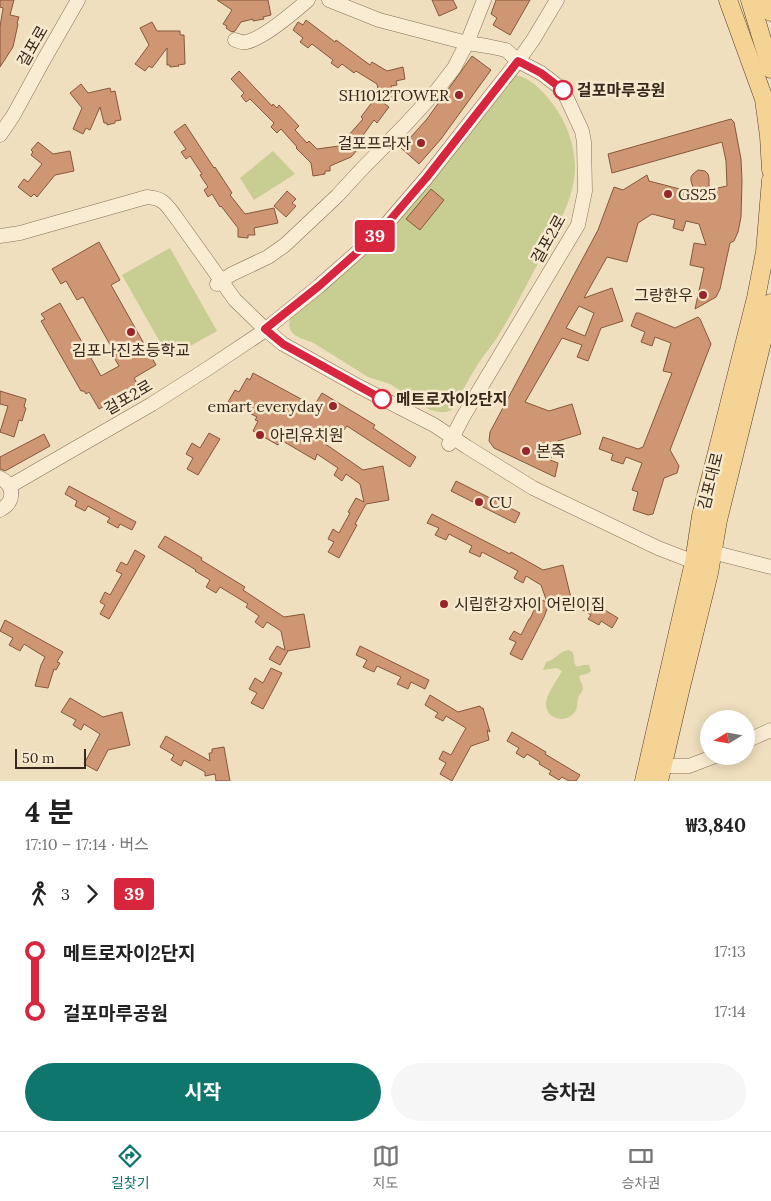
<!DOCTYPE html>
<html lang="ko">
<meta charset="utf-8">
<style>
:root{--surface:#fff;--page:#f6f6f6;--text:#222;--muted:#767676;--line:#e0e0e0;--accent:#0f766e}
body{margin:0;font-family:Lora,"Noto Sans KR",serif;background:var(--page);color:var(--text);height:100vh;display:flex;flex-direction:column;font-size:19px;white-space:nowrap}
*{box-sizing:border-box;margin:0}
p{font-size:16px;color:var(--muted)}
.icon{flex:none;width:28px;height:28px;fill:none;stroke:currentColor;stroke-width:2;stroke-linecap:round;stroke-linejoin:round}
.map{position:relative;height:781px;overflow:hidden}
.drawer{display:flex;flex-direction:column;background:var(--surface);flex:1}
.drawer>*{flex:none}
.badge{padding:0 10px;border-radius:4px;font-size:18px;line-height:32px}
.needle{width:32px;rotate:259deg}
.fabs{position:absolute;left:700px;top:710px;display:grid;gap:10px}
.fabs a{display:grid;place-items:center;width:55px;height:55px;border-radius:50%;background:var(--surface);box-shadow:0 2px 12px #0003;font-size:25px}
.scale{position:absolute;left:15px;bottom:12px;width:71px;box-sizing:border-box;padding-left:5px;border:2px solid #37281c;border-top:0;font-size:14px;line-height:18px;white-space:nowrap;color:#37281c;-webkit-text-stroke:4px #f6e9ce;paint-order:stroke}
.map>.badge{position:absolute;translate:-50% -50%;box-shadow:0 0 0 2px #fff}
.legs{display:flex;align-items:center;gap:8px;height:55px;padding:0 25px;font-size:16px}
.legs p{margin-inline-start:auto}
.head{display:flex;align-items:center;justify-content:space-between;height:85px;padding:0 25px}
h1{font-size:28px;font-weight:700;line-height:38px}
.button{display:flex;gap:10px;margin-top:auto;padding:10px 25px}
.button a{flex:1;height:58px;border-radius:30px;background:var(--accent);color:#fff;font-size:20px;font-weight:700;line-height:58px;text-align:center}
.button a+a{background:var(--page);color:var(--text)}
ul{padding:0 25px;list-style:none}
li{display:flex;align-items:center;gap:18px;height:60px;font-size:19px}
li i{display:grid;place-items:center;width:8px;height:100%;margin:0 6px;background:currentColor}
li i::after{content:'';width:12px;height:12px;margin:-6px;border:4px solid;border-radius:50%;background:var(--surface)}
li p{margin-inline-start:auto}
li:first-child i{background:linear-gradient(#0000 50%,currentColor 0)}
li:last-child i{background:linear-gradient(currentColor 50%,#0000 0)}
.dock{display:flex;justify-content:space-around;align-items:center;height:70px;border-top:1px solid var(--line);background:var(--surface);font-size:14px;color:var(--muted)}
.dock a{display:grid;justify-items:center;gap:2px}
.dock .active{color:var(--accent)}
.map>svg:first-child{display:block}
.green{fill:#c8cd92}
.building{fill:#ce9673;stroke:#87573c;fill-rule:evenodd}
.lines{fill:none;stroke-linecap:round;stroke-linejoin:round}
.minor-casing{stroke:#886f57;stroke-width:15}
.major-casing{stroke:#553d2b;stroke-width:19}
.minor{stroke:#faecd2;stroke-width:14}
.major{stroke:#f4d394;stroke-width:18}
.line-1-casing{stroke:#fff;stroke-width:11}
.line-1{stroke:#d7263d;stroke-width:8}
.stop-1-dot{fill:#fff;stroke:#d7263d;stroke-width:2.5}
.poi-dot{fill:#98252a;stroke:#f6e9ce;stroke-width:2}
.labels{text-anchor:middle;stroke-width:5;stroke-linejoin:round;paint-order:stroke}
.street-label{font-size:16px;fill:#37281c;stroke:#f6e9ce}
.stop-label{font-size:16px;font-weight:bold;fill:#37281c;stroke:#f6e9ce;text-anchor:start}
.poi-label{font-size:16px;fill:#37281c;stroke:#f6e9ce;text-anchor:start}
</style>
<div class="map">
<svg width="771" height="781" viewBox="0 0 771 781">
<rect width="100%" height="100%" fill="#efdfbe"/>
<g class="green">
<path d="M515,75C532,78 545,93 555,107C569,127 578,155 574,179C571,203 558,224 547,246C531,276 516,307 498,336C492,346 484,354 478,364C468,379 461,395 451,410L446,412H439L430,410L390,384L368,377L312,342C298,338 284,333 291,316L346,266Z"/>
<polygon points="273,151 295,174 254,200 240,178"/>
<polygon points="170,248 217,331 169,358 122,275"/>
<path d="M568,650C577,652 572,660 576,666C580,667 584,664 589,665L591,671L587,674L581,675L579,677C580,682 585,686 582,691C579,697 580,692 578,698C577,703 578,709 574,713C565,724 545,719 546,703C547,692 557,681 562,671L557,668L543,670L546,662C557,659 558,652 568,650Z"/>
</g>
<g class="building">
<polygon points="0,0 14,0 10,15 19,17 17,23 18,24 13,47 0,67 0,27 3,8 0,7"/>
<polygon points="217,0 268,0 271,15 263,17 264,19 253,21 253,19 241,22 235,31 232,32 226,28 227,26 223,24 232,10"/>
<polygon points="432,0 453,0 457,8 439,16"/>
<polygon points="496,0 530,0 510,35 493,25 497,18 491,14"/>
<polygon points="306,20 335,42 336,40 370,65 372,62 387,71 403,67 405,79 396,81 397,85 391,86 394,98 381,101 389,107 377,123 374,120 361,138 365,141 351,157 330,166 330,171 325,171 325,174 313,176 311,163 296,148 297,147 281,129 277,133 271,127 274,123 250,99 246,102 241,96 244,93 231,79 239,71 272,106 273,104 277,108 279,105 299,126 295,130 307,143 309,141 317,149 339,146 363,119 361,117 379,93 377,84 356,71 354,73 342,64 338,68 331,63 333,60 312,44 308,48 300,42 303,38 293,30 298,22 303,25"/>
<polygon points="152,22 157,31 180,31 180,35 184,35 185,64 178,65 179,66 170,67 170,65 167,65 167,48 152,68 149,66 145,71 135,64 149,45 140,28"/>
<polygon points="472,56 491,70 441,139 419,164 401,148 427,119"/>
<polygon points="81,84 88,93 110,88 111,92 115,91 121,120 115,121 115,123 107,125 107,123 104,123 100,107 90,130 86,128 83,134 73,129 82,108 70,93"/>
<path d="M731,119L734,122L741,159L742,181L741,217L738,232L734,241L730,243L720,289L716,297L695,309L704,268L690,265L694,243L706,245L699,224L686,221L683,231L673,228L675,220L652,214L638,223L627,262L607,257L584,298L612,288L623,321L601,328L588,361L577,357L582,345L562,338L525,402L549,411L572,404L581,434L558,441L550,460L558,463L555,477L494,448L489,441L490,432L598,230L614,187L623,190L647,175L649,181L695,193L691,181V177L693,174L698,170L705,171L708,174L709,178V190L727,186L726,161L722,142L612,173L608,154ZM579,306L594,313L585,336L566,328Z"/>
<polygon points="185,124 214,168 215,167 232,193 230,195 245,214 274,208 278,223 254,228 255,235 248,235 248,238 238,237 238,228 221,206 220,207 212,194 208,197 204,190 208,187 200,175 202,174 190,156 186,159 181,152 186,149 174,132"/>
<polygon points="38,142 53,154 70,151 74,171 55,175 37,197 34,194 31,197 18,187 24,179 28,182 42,164 31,155 33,152 31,150"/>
<polygon points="431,189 444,200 420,230 406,219"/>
<polygon points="287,191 296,199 292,203 296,206 286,217 274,206"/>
<polygon points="99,242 120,280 111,285 156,365 134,378 139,387 99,409 89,392 86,394 84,391 81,391 41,321 45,319 41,314 60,303 101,376 119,366 113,356 116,355 83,297 77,300 66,281 61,284 52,269"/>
<polygon points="636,313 639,313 675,328 698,317 700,319 711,344 670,450 679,466 677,473 664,478 653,514 648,515 633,510 638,492 632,490 642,463 626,457 623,464 611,460 613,454 599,449 603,437 638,449 643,447 672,373 663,371 671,343 655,337 652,346 641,342 645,332 631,326"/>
<polygon points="253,373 314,406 322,393 375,425 373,428 416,457 410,467 347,426 343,431 334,426 324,443 363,470 383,466 389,500 366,504 355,524 357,525 339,558 328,552 334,542 328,539 333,529 339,533 350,513 348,512 356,498 364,502 360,484 346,474 342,481 334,475 338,468 317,454 315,460 281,440 278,445 253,431 258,421 255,420 257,417 228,402 235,390 239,392 247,378 250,380"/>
<polygon points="0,391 26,399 24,407 26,408 22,421 19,420 14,437 0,432 8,406 0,404"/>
<polygon points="209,433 220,439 198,475 187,469 193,458 186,454 192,443 200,448"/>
<polygon points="44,434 50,446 5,471 0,469 0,457"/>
<polygon points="456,481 520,513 515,523 451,491"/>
<polygon points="69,486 136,522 132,530 120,524 118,528 107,522 110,518 88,506 85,511 75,506 77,501 65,494"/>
<polygon points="432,514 510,554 511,552 543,570 563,565 571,598 549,604 544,617 522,660 510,654 516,642 509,639 514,631 521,635 529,619 530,619 539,599 547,602 541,585 526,576 523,583 514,578 518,571 482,552 480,557 469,552 472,546 449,534 446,540 435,535 439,528 427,523"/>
<polygon points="165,536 202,558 201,560 245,587 243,590 284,617 304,614 310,647 287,651 288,651 280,665 269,659 277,646 285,650 281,631 267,622 263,628 255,622 259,616 246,607 248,604 220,587 216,593 206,587 210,580 195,571 196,570 158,547"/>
<polygon points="135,550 145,556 109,619 100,614 105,605 100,602 105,592 110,595 122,574 116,571 121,562 127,565"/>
<polygon points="585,598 618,618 612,628 601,621 599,625 588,619 591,615 579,608"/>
<polygon points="5,620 63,652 57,662 60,663 56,670 54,669 48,688 35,686 41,665 45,657 24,644 20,651 9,645 13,638 0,631"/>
<polygon points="360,646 429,680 425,689 411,682 408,689 397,684 401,677 377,666 374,672 363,667 367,660 356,655"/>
<polygon points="271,668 282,673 263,709 251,703 257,693 249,689 255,678 263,683"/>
<polygon points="430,695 458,712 480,706 481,708 483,708 490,732 487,730 489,740 471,746 452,781 440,774 446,763 439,759 443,751 451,755 466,728 446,716 443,721 435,717 438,713 425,705"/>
<polygon points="70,698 103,717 122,712 130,745 108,750 97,771 84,764 100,734 84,724 81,730 73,725 76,720 61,712"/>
<polygon points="512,732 546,752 545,754 580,775 576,781 569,781 562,777 559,780 549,774 551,771 539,764 540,762 527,754 524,758 516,753 519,748 507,741"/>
<polygon points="166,736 210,761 209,753 212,753 212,749 224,747 230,781 216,781 215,774 205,776 205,772 184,760 181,766 171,760 174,755 160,747"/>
</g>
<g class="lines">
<g class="minor-casing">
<g id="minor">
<polyline points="329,0 379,20 467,43 487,46 506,50 518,61 541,73 563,90 582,131 584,142 585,191 578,225 463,417 449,444"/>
<path d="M235,40C239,41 242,43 246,42C263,39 294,12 308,0"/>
<polyline points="0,135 13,116 42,63 78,0"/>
<path d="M0,236L20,233L147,197C163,198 166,204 175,216L235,300L265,329L283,344L358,386L434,425L467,447L533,488L658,548L702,565"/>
<polyline points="217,284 232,274 268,257 285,245 337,196 360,171 407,123 437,90 454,68 467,43 484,0"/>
<path d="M0,478C15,486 15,502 0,510"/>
<polyline points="10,486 152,404 207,369 261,333 319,286 378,234 427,177 518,61 533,40 557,0"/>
<polyline points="712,552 771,567"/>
<polyline points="746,741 771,730"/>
<polyline points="669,766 689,766 715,756"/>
</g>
</g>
<g class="major-casing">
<g id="major">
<polyline points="728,0 764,99 769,136 771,170"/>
<polyline points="750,0 771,69"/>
<polyline points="762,0 771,12"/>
<polyline points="644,781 694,562 701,516 756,298 765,252 771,180"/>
<polyline points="659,781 680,691 709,573 718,520 767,322 771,303"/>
</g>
</g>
<use href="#minor" class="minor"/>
<use href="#major" class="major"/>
</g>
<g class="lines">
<g class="line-1-casing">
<polyline id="line-1" points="382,399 283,344 265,329 319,286 378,234 427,177 518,61 541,73 563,90"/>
</g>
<use href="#line-1" class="line-1"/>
</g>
<g class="stop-1-dot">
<circle cx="563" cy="90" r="9"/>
<circle cx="382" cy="399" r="9"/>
</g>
<g class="poi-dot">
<circle cx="459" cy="95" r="5"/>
<circle cx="421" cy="143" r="5"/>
<circle cx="668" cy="194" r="5"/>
<circle cx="703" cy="295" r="5"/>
<circle cx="131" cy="332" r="5"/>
<circle cx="333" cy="406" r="5"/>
<circle cx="260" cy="435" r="5"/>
<circle cx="526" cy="451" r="5"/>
<circle cx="479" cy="502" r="5"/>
<circle cx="444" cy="604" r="5"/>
</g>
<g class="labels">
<g class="street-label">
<text transform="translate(32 46) rotate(-60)" y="6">걸포로</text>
<text transform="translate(548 239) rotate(-61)" y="6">걸포2로</text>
<text transform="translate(128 397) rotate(-30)" y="6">걸포2로</text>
<text transform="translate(710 481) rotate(-76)" y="6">김포대로</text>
</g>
<g class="stop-label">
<text x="577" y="96">걸포마루공원</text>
<text x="396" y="405">메트로자이2단지</text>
</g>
<g class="poi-label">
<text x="449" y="101" text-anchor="end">SH1012TOWER</text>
<text x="411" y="149" text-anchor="end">걸포프라자</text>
<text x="678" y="200">GS25</text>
<text x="693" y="301" text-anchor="end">그랑한우</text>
<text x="131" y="356" text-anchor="middle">김포나진초등학교</text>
<text x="323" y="412" text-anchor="end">emart everyday</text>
<text x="270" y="441">아리유치원</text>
<text x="536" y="457">본죽</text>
<text x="489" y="508">CU</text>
<text x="454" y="610">시립한강자이 어린이집</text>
</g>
</g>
</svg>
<div class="fabs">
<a><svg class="needle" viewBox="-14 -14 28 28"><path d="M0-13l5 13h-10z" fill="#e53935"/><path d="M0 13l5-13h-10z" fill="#767676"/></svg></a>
</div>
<div class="scale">50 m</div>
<b class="badge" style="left:375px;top:236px;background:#d7263d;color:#fff">39</b>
</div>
<section class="drawer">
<div class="head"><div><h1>4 분</h1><p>17:10 – 17:14 · 버스</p></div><b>₩3,840</b></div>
<div class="legs"><svg class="icon" aria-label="walk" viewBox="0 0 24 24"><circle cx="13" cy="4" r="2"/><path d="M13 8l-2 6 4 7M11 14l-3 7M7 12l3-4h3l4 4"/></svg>3<svg class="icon" aria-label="forward" viewBox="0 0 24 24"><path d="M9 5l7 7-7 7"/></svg><b class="badge" style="background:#d7263d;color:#fff">39</b></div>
<ul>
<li><i style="color:#d7263d"></i><b>메트로자이2단지</b><p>17:13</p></li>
<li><i style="color:#d7263d"></i><b>걸포마루공원</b><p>17:14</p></li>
</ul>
<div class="button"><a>시작</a><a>승차권</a></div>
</section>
<nav class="dock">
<a class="active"><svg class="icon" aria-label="directions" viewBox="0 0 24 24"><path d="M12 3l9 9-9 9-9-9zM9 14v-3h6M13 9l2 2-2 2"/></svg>길찾기</a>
<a><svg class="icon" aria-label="map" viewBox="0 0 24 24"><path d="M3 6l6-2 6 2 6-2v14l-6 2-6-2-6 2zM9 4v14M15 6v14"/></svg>지도</a>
<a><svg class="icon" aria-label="tickets" viewBox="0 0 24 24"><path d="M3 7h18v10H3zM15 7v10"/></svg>승차권</a>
</nav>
